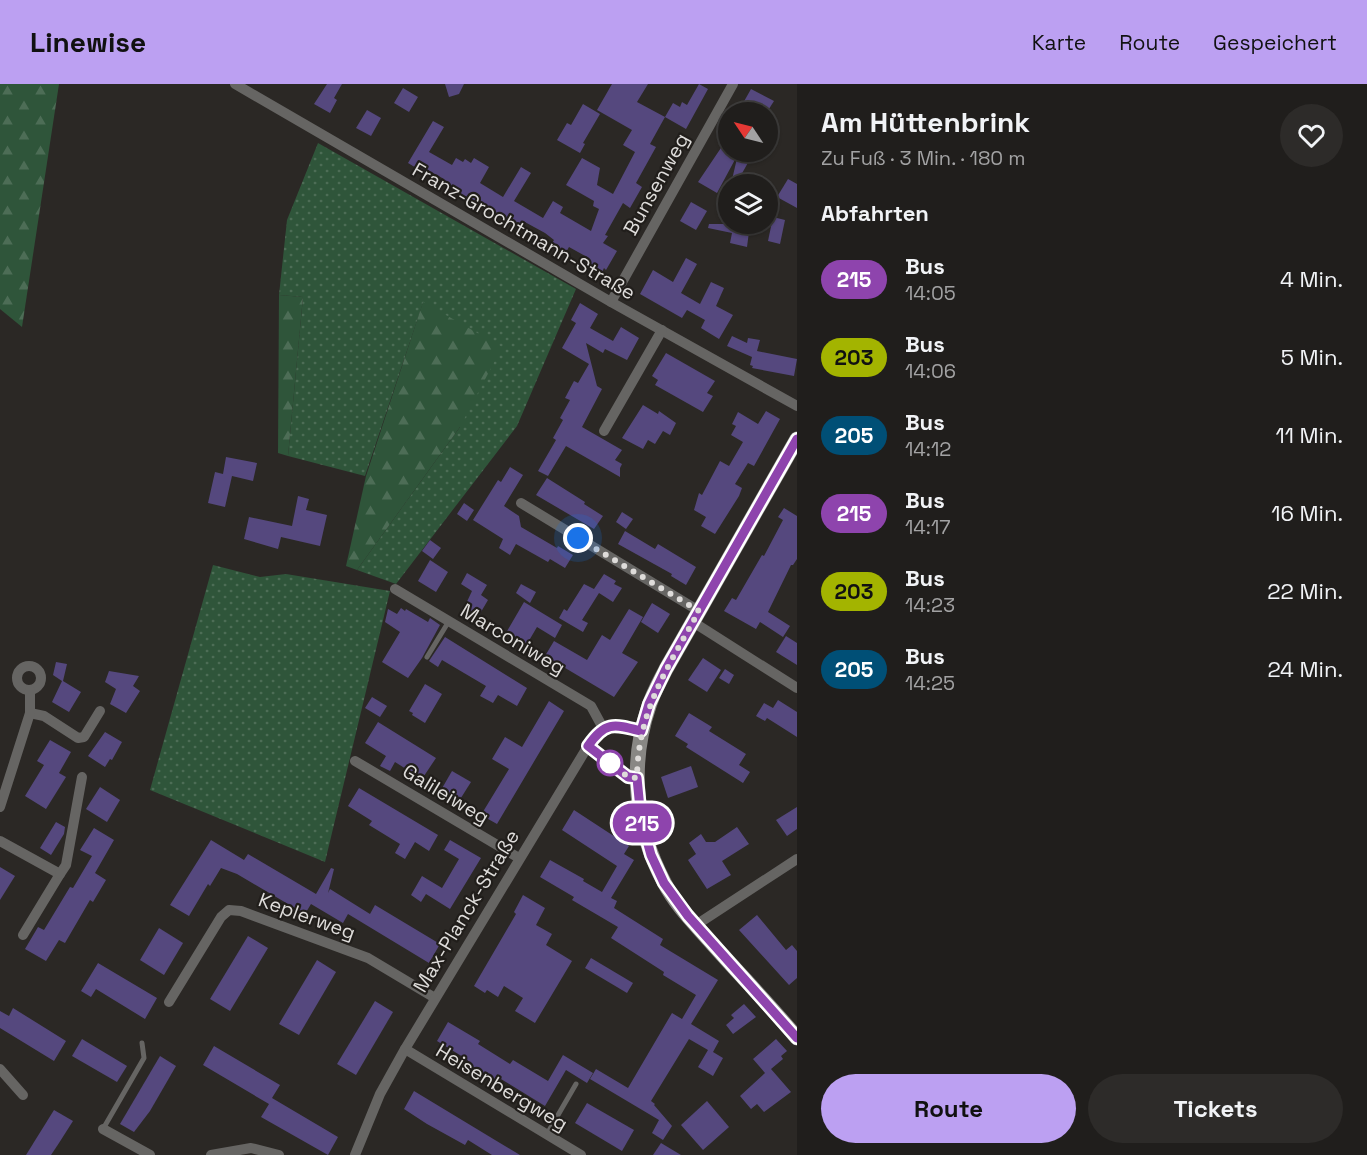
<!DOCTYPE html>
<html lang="de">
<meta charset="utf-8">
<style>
:root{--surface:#201e1c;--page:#2d2b29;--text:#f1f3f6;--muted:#a2a2a3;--line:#3d3c3b;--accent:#bca0f2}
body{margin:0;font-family:"Space Grotesk",sans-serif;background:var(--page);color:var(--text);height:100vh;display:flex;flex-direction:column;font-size:22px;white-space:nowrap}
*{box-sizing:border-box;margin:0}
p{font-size:20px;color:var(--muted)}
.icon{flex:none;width:33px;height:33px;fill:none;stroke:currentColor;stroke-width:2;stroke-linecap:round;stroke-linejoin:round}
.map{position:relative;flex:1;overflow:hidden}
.sheet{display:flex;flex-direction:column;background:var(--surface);width:570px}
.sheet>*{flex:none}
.badge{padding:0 12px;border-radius:20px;font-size:21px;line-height:39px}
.needle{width:39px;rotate:305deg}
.fabs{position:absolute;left:718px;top:18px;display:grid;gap:12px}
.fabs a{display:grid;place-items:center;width:60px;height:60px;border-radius:50%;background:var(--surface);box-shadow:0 2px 4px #0004,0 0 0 2px var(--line);font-size:30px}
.you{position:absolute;width:30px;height:30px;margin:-15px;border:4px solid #fff;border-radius:50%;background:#1a73e8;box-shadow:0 0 0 9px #1a73e833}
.map>.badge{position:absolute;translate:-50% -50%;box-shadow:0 0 0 3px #fff}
h2{padding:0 24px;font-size:22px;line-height:54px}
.round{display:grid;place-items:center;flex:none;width:63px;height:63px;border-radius:32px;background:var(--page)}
.head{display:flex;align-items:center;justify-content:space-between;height:102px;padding:0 24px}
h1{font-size:28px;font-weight:800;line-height:45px}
.action{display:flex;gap:12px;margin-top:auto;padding:12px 24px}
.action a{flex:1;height:69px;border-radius:36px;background:var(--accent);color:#111;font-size:24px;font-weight:800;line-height:69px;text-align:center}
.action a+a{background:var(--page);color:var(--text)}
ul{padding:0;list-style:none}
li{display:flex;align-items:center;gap:18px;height:78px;padding:0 24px}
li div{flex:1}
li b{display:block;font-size:22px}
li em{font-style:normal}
li .badge{min-width:66px;font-weight:700;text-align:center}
header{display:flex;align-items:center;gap:36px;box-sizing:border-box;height:84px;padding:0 30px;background:var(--accent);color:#111}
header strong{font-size:28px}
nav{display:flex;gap:33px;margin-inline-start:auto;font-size:21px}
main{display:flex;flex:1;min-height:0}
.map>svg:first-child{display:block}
.green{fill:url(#green-dots)}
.forest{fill:url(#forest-firs)}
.building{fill:#55487e}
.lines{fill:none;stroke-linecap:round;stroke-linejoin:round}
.lane{stroke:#666563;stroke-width:5}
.street{stroke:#666563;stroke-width:10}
.secondary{stroke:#888784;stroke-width:15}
.line-casing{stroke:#fff;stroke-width:14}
.line{stroke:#8e44ad;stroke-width:9}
.walk{stroke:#dedcda;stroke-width:6;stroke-dasharray:0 10.8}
.stop-dot{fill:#fff;stroke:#8e44ad;stroke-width:3}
.labels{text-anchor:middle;stroke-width:4.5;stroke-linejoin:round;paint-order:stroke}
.street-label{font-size:20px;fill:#dedcda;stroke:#211e1b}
</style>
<header>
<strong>Linewise</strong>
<nav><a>Karte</a><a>Route</a><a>Gespeichert</a></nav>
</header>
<main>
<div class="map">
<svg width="797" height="1071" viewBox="0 0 797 1071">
<defs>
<pattern id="green-dots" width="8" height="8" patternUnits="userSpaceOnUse" patternTransform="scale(1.5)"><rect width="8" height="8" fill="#2f553a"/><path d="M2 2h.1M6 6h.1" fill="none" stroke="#4d6d56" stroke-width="1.8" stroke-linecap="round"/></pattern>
<pattern id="forest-firs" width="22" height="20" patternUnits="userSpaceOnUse" patternTransform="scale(1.5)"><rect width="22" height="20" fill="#2f553a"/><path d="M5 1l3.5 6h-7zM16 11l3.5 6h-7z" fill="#4d6d56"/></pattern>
</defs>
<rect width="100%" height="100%" fill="#2b2825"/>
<g class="green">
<polygon points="318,59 576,205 517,342 396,500 357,486 460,343 423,219 365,392 288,372 303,213 279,211 287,136"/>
<polygon points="213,481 260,493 286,490 390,507 325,778 150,706"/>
</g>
<g class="forest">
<polygon points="0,0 59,0 22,243 0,225"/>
<polygon points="279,211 303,213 288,372 278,369"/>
<polygon points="423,218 502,263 460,343 357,486 346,482 366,392"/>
</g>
<g class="building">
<polygon points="327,0 342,0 334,14 337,16 330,29 314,20"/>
<polygon points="445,0 464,0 459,10 449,13"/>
<polygon points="612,0 648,0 637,18 665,33 650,60 656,63 636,99 642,103 630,124 623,119 605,151 608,152 603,159 617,167 606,186 604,184 601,190 585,181 587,173 569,163 565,170 551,161 554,156 545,149 523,137 519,144 442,99 444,95 426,85 423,88 408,79 433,37 444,43 429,68 452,81 456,74 463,78 465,75 471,79 474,74 489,83 480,99 503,113 521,83 531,89 514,117 543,134 553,117 563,123 560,129 591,147 599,125 593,122 594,117 566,101 582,74 600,84 597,101 613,110 635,68 623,61 632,46 597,26"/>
<polygon points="699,0 708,5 686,45 665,33 673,19 680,23 682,18 687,21"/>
<polygon points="403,4 418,13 409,28 394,19"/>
<polygon points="751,5 774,17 767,28 738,28"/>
<polygon points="583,20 600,30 583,59 585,60 580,69 557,56 567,39 571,41"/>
<polygon points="367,26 381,34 371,52 356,44"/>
<polygon points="729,52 729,68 754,68 736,100 731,100 738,70 717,109 698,98"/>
<polygon points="788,95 797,100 797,124 777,113"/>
<polygon points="691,118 707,127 696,146 680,137"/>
<polygon points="773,133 785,136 780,160 768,157"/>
<polygon points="709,140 750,140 747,163 730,159 732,149 708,144"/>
<polygon points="686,174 697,180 681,209 700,220 711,198 724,204 716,222 733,231 719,255 701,244 705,236 687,226 682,234 640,210 653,186 673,198"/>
<polygon points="580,219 598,230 590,244 613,257 621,243 639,254 627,276 605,265 603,269 586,259 597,302 602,305 582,343 622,366 615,376 622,380 620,384 620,393 566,362 548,392 538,387 556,356 553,354 563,336 560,334 570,316 565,314 574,297 578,299 589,280 562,264 576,239 571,236 572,234"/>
<polygon points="732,252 747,259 748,254 760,256 757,267 797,275 794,292 752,284 753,282 750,281 752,273 727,262"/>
<polygon points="666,269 715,297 707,309 713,312 703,328 655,301 658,296 652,292"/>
<polygon points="643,321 658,330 659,327 676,339 670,351 663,347 655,360 648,356 643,365 622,354"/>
<polygon points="766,327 780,335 754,382 748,379 735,400 742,404 739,412 715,450 701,442 706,433 694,426 699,409 702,411 720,377 729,382 743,358 731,351 736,342 732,340 738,328 758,340"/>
<polygon points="226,373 257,379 253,397 232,392 225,423 208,419 215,388 223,390"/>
<polygon points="510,383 523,391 504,422 519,432 521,443 557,464 558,462 573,471 565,484 550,475 548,478 516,460 510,471 499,464 503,455 473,436 498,396 501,398"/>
<polygon points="547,394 585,418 584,420 603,432 594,445 536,411"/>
<polygon points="298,412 309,415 306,426 327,431 320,462 281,453 278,465 244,455 249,433 292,442"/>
<polygon points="464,419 474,426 467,437 457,430"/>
<polygon points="784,424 797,432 797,475 793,481 791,481 768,528 790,542 783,553 760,538 756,545 724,527 732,514 736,516 762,471 764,472 783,436 778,433"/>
<polygon points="622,428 633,435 626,445 616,438"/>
<polygon points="625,447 655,465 658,460 696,483 686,501 671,492 672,490 618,460"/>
<polygon points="430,456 441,464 433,475 422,467"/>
<polygon points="430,476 448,488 436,508 418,497"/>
<polygon points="467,489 487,501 481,511 488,516 478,533 464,524 472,507 461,500"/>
<polygon points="604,490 616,497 614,500 622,504 613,518 599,509 582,536 588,539 583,548 559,534 564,525 567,527 584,500 594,505"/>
<polygon points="521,500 536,508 530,519 516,509"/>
<polygon points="524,518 562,541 555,554 537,543 527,560 506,549"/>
<polygon points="652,519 670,530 658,549 641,538"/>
<polygon points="401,524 405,527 406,525 428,538 430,534 440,541 422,574 408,594 382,578 400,548 385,538 388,525 397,530"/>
<polygon points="629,525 643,533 622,569 638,578 614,613 545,572 554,557 587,576 602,551 610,556"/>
<polygon points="786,552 797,559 797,581 776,568"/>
<polygon points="445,553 527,604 517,622 498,611 493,619 480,612 486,602 442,576 438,583 429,577"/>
<polygon points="703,574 721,586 707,608 688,596"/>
<polygon points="56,578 67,580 63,597 81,608 69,628 52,618 62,597 53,591"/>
<polygon points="725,585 734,591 729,600 719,594"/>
<polygon points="109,587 139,592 133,602 140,607 126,629 110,620 116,605 105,598"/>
<polygon points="425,600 442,610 425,639 412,631 413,629 409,627"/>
<polygon points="372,613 387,622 380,633 365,624"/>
<polygon points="778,616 797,628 797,653 767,634 765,637 756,632 764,619 773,624"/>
<polygon points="549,617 564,627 497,740 481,731 509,685 492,675 505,653 522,663"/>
<polygon points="689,629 712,643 709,647 746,670 739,681 750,688 743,699 686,663 688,660 675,652"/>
<polygon points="378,638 436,674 422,695 395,678 390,687 380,682 386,672 365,659"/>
<polygon points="105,648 122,658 112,676 110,675 105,683 88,672"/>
<polygon points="50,656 71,668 59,689 66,693 46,725 25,712 44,681 37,677"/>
<polygon points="691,682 698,703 668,714 661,693"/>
<polygon points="452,687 471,698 459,717 441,706"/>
<polygon points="100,703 120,716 107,738 86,725"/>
<polygon points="359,704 438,751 429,767 415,758 405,775 395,769 400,760 369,741 372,737 348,722"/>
<polygon points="797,723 797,745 787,752 776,736"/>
<polygon points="574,726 629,762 624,770 634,776 611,814 617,817 614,824 663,855 660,861 718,896 691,940 719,957 713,968 723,974 713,992 698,983 708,966 689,955 651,1017 655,1020 654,1021 672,1042 663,1056 652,1049 659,1036 590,995 596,985 628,1004 672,929 682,935 696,911 663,891 664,888 611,854 618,843 572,816 574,813 540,793 550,776 584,795 583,797 602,808 617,782 562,746"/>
<polygon points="56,738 65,743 64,750 51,771 40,764"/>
<polygon points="737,743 749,760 722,777 731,791 707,805 688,776 696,770 689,759 701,750 706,758 715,758"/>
<polygon points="94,744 114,756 95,789 106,796 93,818 90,816 65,859 59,856 46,877 25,865 38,843 44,846 70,803 73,804 92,772 80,766"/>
<polygon points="211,756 244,776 248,770 316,810 331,784 334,785 328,809 330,805 370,830 375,821 440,860 429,879 348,830 343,839 311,820 305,830 237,790 221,784 210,802 208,800 189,832 170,821"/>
<polygon points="450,756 481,774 450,825 426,810 421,818 411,811 422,792 442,804 459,775 444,766"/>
<polygon points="0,783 15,792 0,816"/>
<polygon points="523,811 545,824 536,841 552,850 546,861 572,877 535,939 515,927 523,914 504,902 498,913 487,906 485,909 474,902 516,830 514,828"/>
<polygon points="757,831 786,866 792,861 797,867 797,894 789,901 739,846"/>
<polygon points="159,844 183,859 164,891 140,876"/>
<polygon points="248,852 268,864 230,927 210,915"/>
<polygon points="591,874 633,899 627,909 585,884"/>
<polygon points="317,876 336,888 299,951 279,940"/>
<polygon points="98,879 157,914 145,935 96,905 91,913 81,907"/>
<polygon points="375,917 393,928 356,991 337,980"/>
<polygon points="744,920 756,933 733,950 726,941 734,934 731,931"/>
<polygon points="13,924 66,957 54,977 0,944 0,927 9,932"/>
<polygon points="448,938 480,957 478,960 510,980 513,976 548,997 563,971 593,989 587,999 566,986 545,1022 501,995 499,999 467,979 468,976 437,957"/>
<polygon points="82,955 127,982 117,998 72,972"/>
<polygon points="776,955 787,967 781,972 783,975 771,985 791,1008 764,1028 757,1020 751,1025 740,1012 765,989 753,975"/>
<polygon points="214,962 280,1001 272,1014 338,1053 328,1071 261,1033 269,1020 203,981"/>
<polygon points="160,972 176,982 150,1027 134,1048 120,1040"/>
<polygon points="414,1007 495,1056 520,1071 492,1071 468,1056 465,1061 427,1040 404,1025"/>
<polygon points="707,1017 729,1043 703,1066 681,1041"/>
<polygon points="587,1019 634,1046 622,1067 575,1039"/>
<polygon points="54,1026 73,1037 59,1059 51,1071 26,1071"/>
<polygon points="661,1059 681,1071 653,1071"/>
</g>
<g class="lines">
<g class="lane">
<polyline points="427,573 449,537"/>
<polyline points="589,662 628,693 635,694"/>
<polyline points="103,1045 144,974 142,959"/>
<polyline points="547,1050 576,1000"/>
</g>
<g class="street">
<polyline points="235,0 611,218 797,322"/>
<polyline points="611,218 733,0"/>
<polyline points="604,347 662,246"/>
<polyline points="521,419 699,527"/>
<polyline points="395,505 591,622 603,644"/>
<polyline points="693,538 797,604"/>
<circle cx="29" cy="594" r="12"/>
<polyline points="30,629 44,632 78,654 84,653 100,627"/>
<polyline points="355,677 519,774"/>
<polyline points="0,723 30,629 30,606"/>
<polyline points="0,757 60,790 23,851"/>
<polyline points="60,790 66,781 82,693"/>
<polyline points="696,841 797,775"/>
<polyline points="169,918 221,833 229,826 241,827 368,874 435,914"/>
<polyline points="405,965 581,1071"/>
<polyline points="0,985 23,1011"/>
<polyline points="103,1045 150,1071"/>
<polyline points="211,1071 251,1064 279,1071"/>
<path d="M355,1071L380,1010L405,965L588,662C605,636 614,641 641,647"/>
</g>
<path class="secondary" d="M797,355L666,585C660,597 653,609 649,622C629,680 635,744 664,798C675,820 693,838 709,856C738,889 769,920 797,954"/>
</g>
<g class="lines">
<g class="line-casing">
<path id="line" d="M797,355L666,585L649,620L641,647C614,640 605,637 588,662L628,693L637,694L641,735L651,771L664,799L688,832L797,954"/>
</g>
<use href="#line" class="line"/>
<path class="walk" d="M578,454L699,527C667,585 638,626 637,694L628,693L607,676L610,679"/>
</g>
<circle class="stop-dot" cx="610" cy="679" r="12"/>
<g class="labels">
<g class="street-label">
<text transform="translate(656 100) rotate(-61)" y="7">Bunsenweg</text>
<text transform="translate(524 147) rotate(30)" y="7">Franz-Grochtmann-Straße</text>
<text transform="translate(513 555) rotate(31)" y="7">Marconiweg</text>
<text transform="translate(446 710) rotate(31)" y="7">Galileiweg</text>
<text transform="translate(466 827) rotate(-59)" y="7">Max-Planck-Straße</text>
<text transform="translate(307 832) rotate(20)" y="7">Keplerweg</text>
<text transform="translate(502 1003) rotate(31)" y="7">Heisenbergweg</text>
</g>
</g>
</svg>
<div class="fabs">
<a><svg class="needle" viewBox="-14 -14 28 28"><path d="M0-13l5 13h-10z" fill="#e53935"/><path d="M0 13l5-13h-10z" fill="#a2a2a3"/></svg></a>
<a><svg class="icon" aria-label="layers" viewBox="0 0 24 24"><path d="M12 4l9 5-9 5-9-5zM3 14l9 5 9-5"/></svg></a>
</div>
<div class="you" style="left:578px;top:454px"></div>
<b class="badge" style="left:642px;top:739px;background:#8e44ad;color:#fff">215</b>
</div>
<section class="sheet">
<div class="head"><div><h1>Am Hüttenbrink</h1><p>Zu Fuß · 3 Min. · 180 m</p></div><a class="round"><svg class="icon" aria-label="heart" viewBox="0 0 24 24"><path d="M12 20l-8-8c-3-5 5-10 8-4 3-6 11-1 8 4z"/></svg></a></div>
<h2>Abfahrten</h2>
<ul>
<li><span class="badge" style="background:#8e44ad;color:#fff">215</span><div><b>Bus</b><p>14:05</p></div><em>4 Min.</em></li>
<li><span class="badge" style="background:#a3b400;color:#111">203</span><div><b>Bus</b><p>14:06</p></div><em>5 Min.</em></li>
<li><span class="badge" style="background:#004f76;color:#fff">205</span><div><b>Bus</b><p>14:12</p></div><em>11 Min.</em></li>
<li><span class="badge" style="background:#8e44ad;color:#fff">215</span><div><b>Bus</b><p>14:17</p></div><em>16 Min.</em></li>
<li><span class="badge" style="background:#a3b400;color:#111">203</span><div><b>Bus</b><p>14:23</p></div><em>22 Min.</em></li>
<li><span class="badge" style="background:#004f76;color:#fff">205</span><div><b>Bus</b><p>14:25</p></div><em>24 Min.</em></li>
</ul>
<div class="action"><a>Route</a><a>Tickets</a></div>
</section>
</main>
